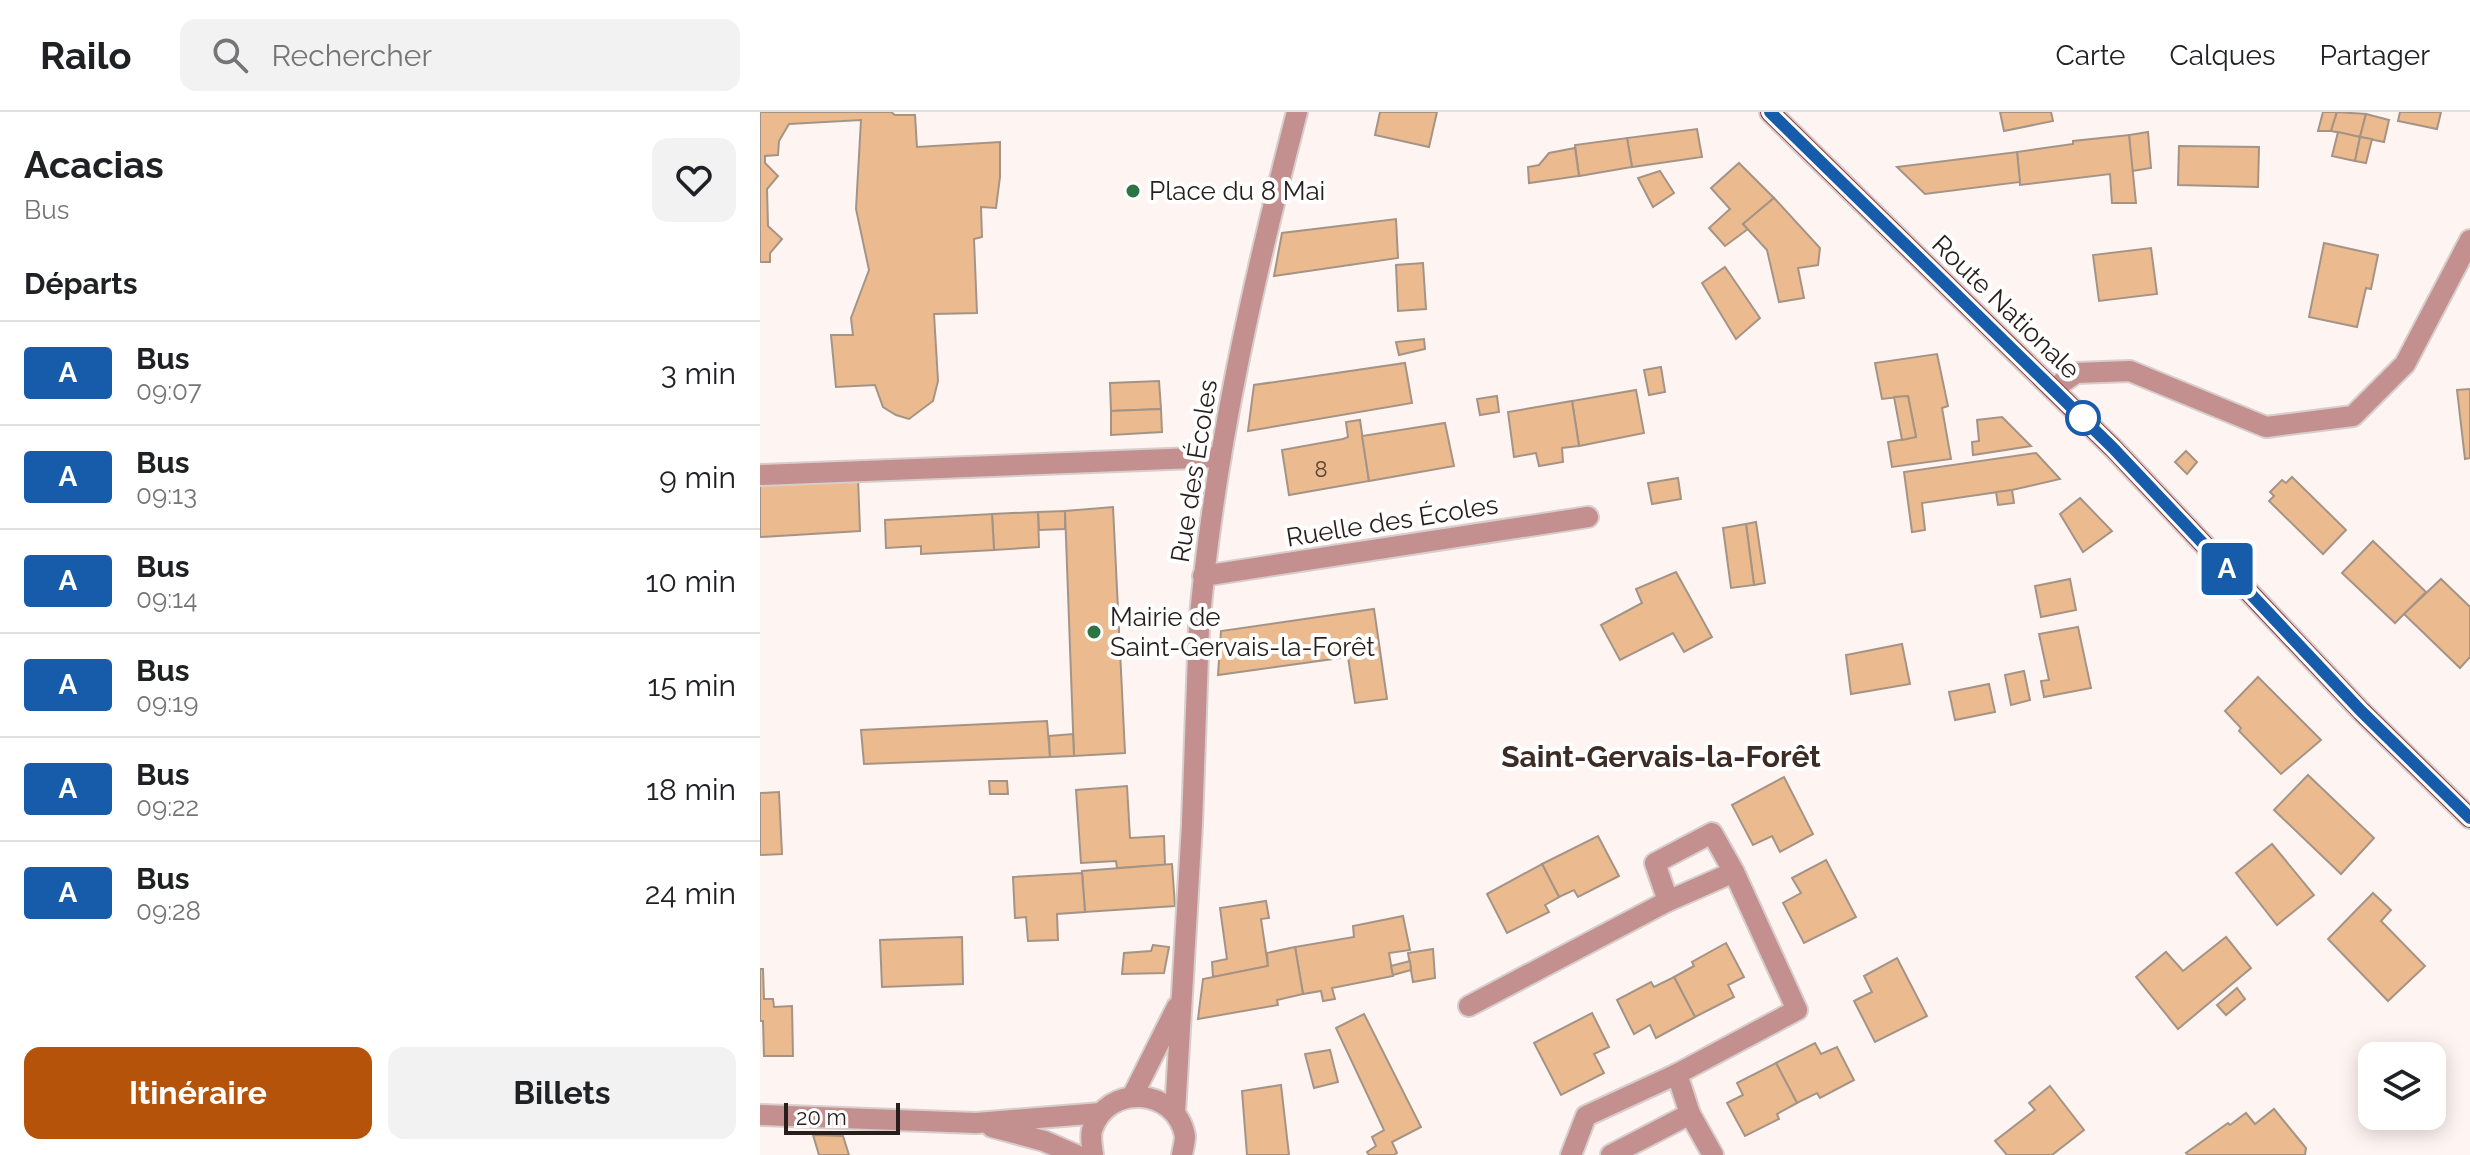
<!DOCTYPE html>
<html lang="fr">
<meta charset="utf-8">
<style>
:root{--surface:#fff;--page:#f2f2f2;--text:#202124;--muted:#757577;--line:#e0e0e0;--accent:#b45309}
body{margin:0;font-family:Raleway,sans-serif;background:var(--page);color:var(--text);height:100vh;display:flex;flex-direction:column;font-size:30px;white-space:nowrap}
*{box-sizing:border-box;margin:0}
p{font-size:26px;color:var(--muted)}
.icon{flex:none;width:44px;height:44px;fill:none;stroke:currentColor;stroke-width:2;stroke-linecap:round;stroke-linejoin:round}
.map{position:relative;flex:1;overflow:hidden}
.details{display:flex;flex-direction:column;background:var(--surface);width:760px}
.details>*{flex:none}
.badge{padding:0 16px;border-radius:6px;font-size:28px;line-height:52px}
.controls{position:absolute;left:1598px;top:930px;display:grid;gap:16px}
.controls a{display:grid;place-items:center;width:88px;height:88px;border-radius:16px;background:var(--surface);box-shadow:0 4px 20px #0003;font-size:40px}
.scale{position:absolute;left:24px;bottom:20px;width:116px;box-sizing:border-box;padding-left:8px;border:4px solid #281f1c;border-top:0;font-size:22px;line-height:28px;white-space:nowrap;color:#281f1c;-webkit-text-stroke:6px #fff;paint-order:stroke}
.map>.badge{position:absolute;translate:-50% -50%;box-shadow:0 0 0 4px #fff}
h2{padding:0 24px;font-size:30px;line-height:72px}
.round{display:grid;place-items:center;flex:none;width:84px;height:84px;border-radius:16px;background:var(--page)}
.overview{display:flex;align-items:center;justify-content:space-between;height:136px;padding:0 24px}
h1{font-size:38px;font-weight:700;line-height:60px}
.cta{display:flex;gap:16px;margin-top:auto;padding:16px 24px}
.cta a{flex:1;height:92px;border-radius:16px;background:var(--accent);color:#fff;font-size:32px;font-weight:700;line-height:92px;text-align:center}
.cta a+a{background:var(--page);color:var(--text)}
ul{padding:0;list-style:none}
li{display:flex;align-items:center;gap:24px;height:104px;padding:0 24px;border-top:2px solid var(--line)}
li div{flex:1}
li b{display:block;font-size:30px}
li em{font-style:normal}
li .badge{min-width:88px;font-weight:700;text-align:center}
header{display:flex;align-items:center;gap:48px;box-sizing:border-box;height:112px;padding:0 40px;background:var(--surface);border-bottom:2px solid var(--line)}
header strong{font-size:38px}
nav{display:flex;gap:44px;margin-inline-start:auto;font-size:28px}
.search{width:560px;height:72px;background:var(--page);display:flex;align-items:center;gap:20px;box-sizing:border-box;padding:0 28px;border-radius:16px;color:var(--muted);font-size:30px}
main{display:flex;flex:1;min-height:0}
.map>svg:first-child{display:block}
.building{fill:#ecba8f;stroke:#a59486;stroke-width:2}
.lines{fill:none;stroke-linecap:round;stroke-linejoin:round}
.minor-casing{stroke:#d7cecb;stroke-width:24}
.major-casing{stroke:#d7cecb;stroke-width:24}
.minor{stroke:#c38f8f;stroke-width:20}
.major{stroke:#8e363d;stroke-width:20}
.line-casing{stroke:#fff;stroke-width:18}
.line{stroke:#175bab;stroke-width:12}
.poi-dot{fill:#2b7542;stroke:#fff;stroke-width:3}
.stop-dot{fill:#fff;stroke:#175bab;stroke-width:4}
.labels{text-anchor:middle;stroke-width:8;stroke-linejoin:round;paint-order:stroke}
.number-label{font-size:22px;fill:#594639}
.poi-label{font-size:26px;fill:#281f1c;stroke:#fff;text-anchor:start}
.street-label{font-size:26px;fill:#281f1c;stroke:#fff}
.quarter-label{font-size:30px;font-weight:bold;fill:#3d2c25;stroke:#fff}
</style>
<header>
<strong>Railo</strong>
<div class="search"><svg class="icon" aria-label="search" viewBox="0 0 24 24"><circle cx="10" cy="10" r="6"/><path d="M15 15l6 6"/></svg>Rechercher</div>
<nav><a>Carte</a><a>Calques</a><a>Partager</a></nav>
</header>
<main>
<section class="details">
<div class="overview"><div><h1>Acacias</h1><p>Bus</p></div><a class="round"><svg class="icon" aria-label="heart" viewBox="0 0 24 24"><path d="M12 20l-8-8c-3-5 5-10 8-4 3-6 11-1 8 4z"/></svg></a></div>
<h2>Départs</h2>
<ul>
<li><span class="badge" style="background:#175bab;color:#fff">A</span><div><b>Bus</b><p>09:07</p></div><em>3 min</em></li>
<li><span class="badge" style="background:#175bab;color:#fff">A</span><div><b>Bus</b><p>09:13</p></div><em>9 min</em></li>
<li><span class="badge" style="background:#175bab;color:#fff">A</span><div><b>Bus</b><p>09:14</p></div><em>10 min</em></li>
<li><span class="badge" style="background:#175bab;color:#fff">A</span><div><b>Bus</b><p>09:19</p></div><em>15 min</em></li>
<li><span class="badge" style="background:#175bab;color:#fff">A</span><div><b>Bus</b><p>09:22</p></div><em>18 min</em></li>
<li><span class="badge" style="background:#175bab;color:#fff">A</span><div><b>Bus</b><p>09:28</p></div><em>24 min</em></li>
</ul>
<div class="cta"><a>Itinéraire</a><a>Billets</a></div>
</section>
<div class="map">
<svg width="1710" height="1043" viewBox="0 0 1710 1043">
<rect width="100%" height="100%" fill="#fef4f1"/>
<g class="building">
<polygon points="0,0 131,0 135,3 155,3 157,35 240,30 240,65 236,96 221,95 222,125 214,127 217,201 174,202 178,269 173,289 149,307 136,303 123,295 115,273 76,275 71,223 93,223 91,206 109,158 96,97 101,8 29,12 19,29 18,43 5,44 5,51 18,64 7,77 8,114 22,127 10,141 10,150 0,150"/>
<polygon points="620,0 677,0 669,35 615,23"/>
<polygon points="1240,0 1291,0 1293,9 1244,19"/>
<polygon points="1563,0 1577,0 1571,19 1558,19"/>
<polygon points="1577,0 1606,2 1600,25 1571,19"/>
<polygon points="1640,0 1681,0 1677,17 1638,9"/>
<polygon points="1606,2 1629,8 1624,30 1600,25"/>
<polygon points="937,17 942,45 872,55 867,26"/>
<polygon points="1388,20 1391,56 1372,59 1369,23"/>
<polygon points="1578,20 1600,25 1595,49 1572,44"/>
<polygon points="1369,23 1376,91 1352,91 1350,62 1260,73 1257,40 1313,32 1313,29"/>
<polygon points="1600,25 1612,27 1606,51 1595,49"/>
<polygon points="867,26 872,55 819,64 815,33"/>
<polygon points="1419,34 1499,35 1498,75 1418,73"/>
<polygon points="815,36 819,64 769,71 768,55 779,53 789,41"/>
<polygon points="1257,40 1260,70 1165,82 1137,55"/>
<polygon points="979,51 1014,86 983,112 988,117 965,134 949,116 970,97 951,76"/>
<polygon points="900,59 914,81 893,95 878,66"/>
<polygon points="1014,86 1060,136 1058,153 1038,156 1044,186 1019,190 1007,138 983,112"/>
<polygon points="636,107 638,146 514,164 522,121"/>
<polygon points="1564,131 1618,143 1611,177 1606,176 1597,215 1549,205"/>
<polygon points="1391,136 1397,182 1339,189 1333,143"/>
<polygon points="663,151 666,197 638,199 636,153"/>
<polygon points="965,155 1000,206 976,227 942,171"/>
<polygon points="664,227 665,237 639,243 636,230"/>
<polygon points="1177,242 1188,294 1182,296 1191,347 1132,355 1128,330 1156,325 1148,284 1122,287 1115,251"/>
<polygon points="645,251 652,291 488,319 494,273"/>
<polygon points="901,255 905,280 889,283 884,258"/>
<polygon points="399,269 401,297 351,299 350,271"/>
<polygon points="1710,277 1710,346 1705,347 1697,278"/>
<polygon points="876,278 884,321 819,334 812,289"/>
<polygon points="737,284 739,300 720,303 717,287"/>
<polygon points="1148,284 1156,325 1142,328 1134,285"/>
<polygon points="812,289 819,334 802,336 803,350 779,354 776,341 754,345 748,300"/>
<polygon points="401,297 402,320 351,323 351,299"/>
<polygon points="1242,305 1271,334 1213,343 1212,330 1219,329 1217,308"/>
<polygon points="600,308 609,369 529,383 522,338 583,327 588,325 586,310"/>
<polygon points="685,311 694,354 609,369 602,324"/>
<polygon points="1426,339 1437,350 1427,362 1415,350"/>
<polygon points="1276,341 1300,367 1252,378 1162,391 1165,418 1152,420 1144,360"/>
<polygon points="1532,365 1586,418 1563,442 1509,389 1514,384 1510,380 1522,368 1526,371"/>
<polygon points="98,366 100,419 0,425 0,372"/>
<polygon points="918,366 921,387 892,392 888,371"/>
<polygon points="1252,378 1254,391 1238,393 1236,380"/>
<polygon points="1320,386 1352,419 1323,440 1300,402"/>
<polygon points="353,395 365,641 314,644 305,399"/>
<polygon points="305,399 305,417 279,418 278,400"/>
<polygon points="278,400 279,435 234,438 232,402"/>
<polygon points="232,402 234,438 161,442 161,434 126,436 125,408"/>
<polygon points="996,410 1005,471 994,473 986,412"/>
<polygon points="986,412 994,473 971,476 963,416"/>
<polygon points="1613,429 1666,480 1635,511 1582,461"/>
<polygon points="916,460 952,525 924,540 913,521 860,548 841,513 882,491 876,477"/>
<polygon points="1310,467 1316,498 1281,505 1275,474"/>
<polygon points="1681,467 1710,495 1710,545 1700,556 1644,502"/>
<polygon points="614,497 627,587 595,591 588,545 458,563 461,519"/>
<polygon points="1318,515 1331,576 1284,585 1281,569 1289,568 1279,522"/>
<polygon points="1142,532 1150,572 1091,582 1086,543"/>
<polygon points="1264,559 1270,588 1251,593 1245,563"/>
<polygon points="1498,565 1561,628 1521,662 1479,619 1481,616 1465,599"/>
<polygon points="1229,572 1235,600 1195,608 1189,580"/>
<polygon points="287,609 290,645 104,652 101,618"/>
<polygon points="313,622 314,644 290,645 289,624"/>
<polygon points="1548,663 1614,726 1581,762 1514,698"/>
<polygon points="1024,665 1053,722 1020,740 1012,724 993,733 972,693"/>
<polygon points="229,669 247,669 248,682 230,682"/>
<polygon points="367,674 370,726 404,724 405,753 357,756 356,749 321,751 316,678"/>
<polygon points="19,680 22,742 0,743 0,681"/>
<polygon points="838,724 859,764 818,785 814,778 799,785 782,752"/>
<polygon points="1512,732 1554,783 1517,813 1476,761"/>
<polygon points="1066,748 1096,805 1044,831 1023,791 1041,781 1032,766"/>
<polygon points="412,752 415,794 325,800 322,759"/>
<polygon points="782,752 799,785 785,793 789,800 747,821 727,782"/>
<polygon points="322,761 325,800 297,802 298,828 268,829 266,805 255,806 253,765"/>
<polygon points="1613,781 1631,798 1621,809 1665,854 1628,889 1568,827"/>
<polygon points="506,789 509,806 501,807 508,854 453,865 452,850 467,847 460,796"/>
<polygon points="643,804 650,838 629,841 633,864 572,876 575,887 563,889 561,879 543,882 535,835 594,825 593,814"/>
<polygon points="202,825 203,872 122,875 120,828"/>
<polygon points="1466,825 1491,856 1418,917 1376,865 1406,840 1423,859"/>
<polygon points="966,831 984,865 968,873 974,885 935,905 914,865 934,854 932,850"/>
<polygon points="393,833 409,835 404,861 362,862 364,841 391,839"/>
<polygon points="535,835 543,882 517,888 518,893 438,907 443,867 508,854 507,841"/>
<polygon points="673,837 675,866 653,870 648,841"/>
<polygon points="1137,846 1167,904 1115,930 1094,889 1112,880 1104,864"/>
<polygon points="650,849 651,858 633,863 631,854"/>
<polygon points="0,857 3,857 4,887 13,887 14,895 32,894 33,944 4,944 3,909 0,909"/>
<polygon points="914,865 935,905 896,926 890,913 874,922 857,888 891,870 894,875"/>
<polygon points="1477,876 1485,887 1466,903 1457,893"/>
<polygon points="832,901 849,935 834,942 844,961 801,983 774,931"/>
<polygon points="604,902 661,1015 632,1030 637,1041 634,1043 609,1043 607,1040 616,1034 612,1025 624,1018 576,916"/>
<polygon points="1055,931 1061,942 1077,935 1094,968 1060,986 1057,981 1037,991 1016,951"/>
<polygon points="570,938 578,970 554,976 545,942"/>
<polygon points="1016,951 1037,991 1017,1002 1019,1007 985,1024 967,991 983,983 977,971"/>
<polygon points="521,973 529,1043 487,1043 482,979"/>
<polygon points="1290,974 1324,1018 1292,1043 1247,1043 1235,1029 1275,998 1269,991"/>
<polygon points="1514,997 1546,1036 1545,1043 1428,1043 1426,1041 1468,1011 1470,1013 1486,1001 1495,1012"/>
<polygon points="53,1023 83,1024 89,1043 59,1043"/>
</g>
<g class="lines">
<g class="minor-casing">
<g id="minor">
<polyline points="1293,277 1316,261 1370,259 1506,315 1593,304 1645,252 1710,128"/>
<polyline points="0,363 460,345"/>
<polyline points="443,464 828,405"/>
<polyline points="709,894 908,789"/>
<polyline points="917,962 1037,898 974,760 952,721 895,751 908,789 974,760"/>
<polyline points="373,983 417,895"/>
<path d="M415,1001L432,712L439,515C454,340 493,170 537,0"/>
<polyline points="930,1002 953,1043"/>
<polyline points="0,1003 216,1011 341,1001"/>
<polyline points="232,1015 284,1029 316,1043"/>
<path d="M333,1043C332,1035 330,1025 332,1018C347,971 416,975 425,1024C425,1030 423,1037 422,1043"/>
<polyline points="811,1043 826,1004 917,962 930,1002 851,1043"/>
</g>
</g>
<g class="major-casing">
<polyline id="major" points="1010,0 1353,336 1601,599 1710,706"/>
</g>
<use href="#minor" class="minor"/>
<use href="#major" class="major"/>
</g>
<g class="lines">
<g class="line-casing">
<polyline id="line" points="1010,0 1353,336 1601,599 1710,706"/>
</g>
<use href="#line" class="line"/>
</g>
<g class="poi-dot">
<circle cx="373" cy="79" r="8"/>
<circle cx="334" cy="520" r="8"/>
</g>
<circle class="stop-dot" cx="1323" cy="306" r="16"/>
<g class="labels">
<g class="number-label">
<text x="561" y="365">8</text>
</g>
<g class="poi-label">
<text x="389" y="88">Place du 8 Mai</text>
<text x="350" y="514">Mairie de<tspan x="350" dy="30">Saint-Gervais-la-Forêt</tspan></text>
</g>
<g class="street-label">
<text transform="translate(1246 195) rotate(44)" y="9">Route Nationale</text>
<text transform="translate(434 359) rotate(-81)" y="9">Rue des Écoles</text>
<text transform="translate(632 409) rotate(-9)" y="9">Ruelle des Écoles</text>
</g>
<g class="quarter-label">
<text x="901" y="655">Saint-Gervais-la-Forêt</text>
</g>
</g>
</svg>
<div class="controls">
<a><svg class="icon" aria-label="layers" viewBox="0 0 24 24"><path d="M12 4l9 5-9 5-9-5zM3 14l9 5 9-5"/></svg></a>
</div>
<div class="scale">20 m</div>
<b class="badge" style="left:1467px;top:457px;background:#175bab;color:#fff">A</b>
</div>
</main>
